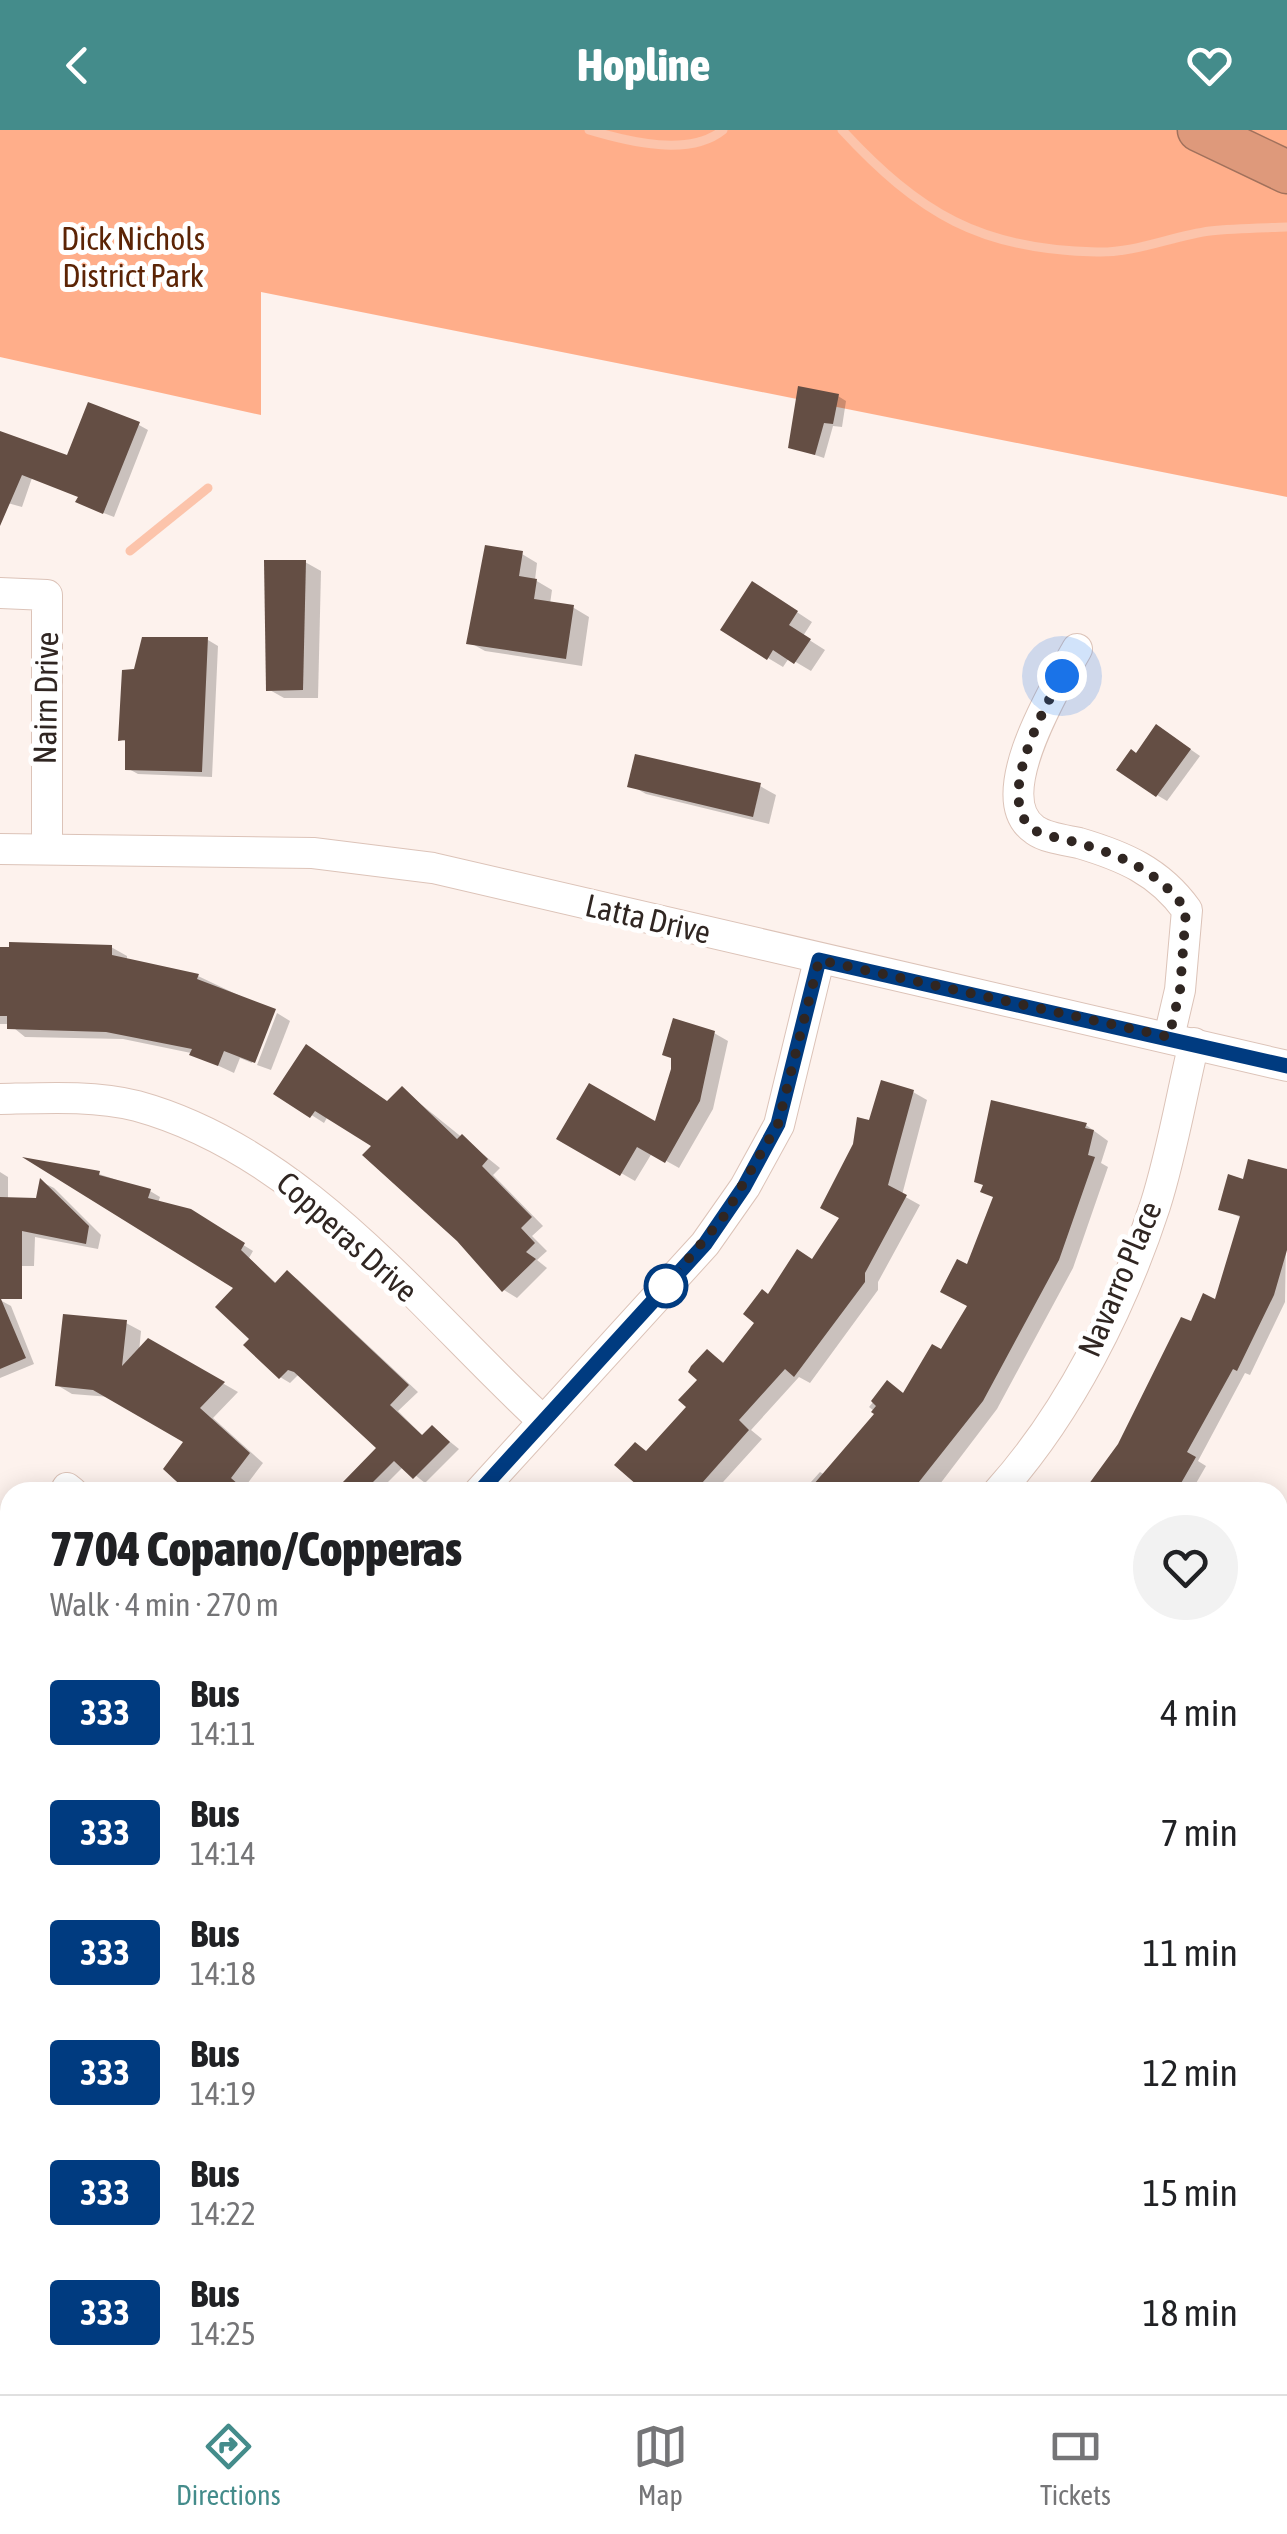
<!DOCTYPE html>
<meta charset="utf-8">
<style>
:root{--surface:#fff;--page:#f2f2f2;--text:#202124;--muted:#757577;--line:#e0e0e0;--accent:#448c8b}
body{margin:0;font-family:"Asap Condensed",sans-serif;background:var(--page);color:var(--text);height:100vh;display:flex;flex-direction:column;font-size:38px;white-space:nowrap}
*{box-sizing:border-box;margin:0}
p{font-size:32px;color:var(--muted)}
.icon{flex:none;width:55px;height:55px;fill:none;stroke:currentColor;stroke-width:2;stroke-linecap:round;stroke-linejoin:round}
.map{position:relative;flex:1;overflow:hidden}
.sheet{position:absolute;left:0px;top:1352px;width:1288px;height:912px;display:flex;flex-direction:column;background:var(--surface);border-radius:30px 30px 0 0;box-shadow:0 5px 25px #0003}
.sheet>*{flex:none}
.badge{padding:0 20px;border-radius:8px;font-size:35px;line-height:65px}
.you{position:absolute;width:50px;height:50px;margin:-25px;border:8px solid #fff;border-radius:50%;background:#1a73e8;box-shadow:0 0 0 15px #1a73e833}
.map>.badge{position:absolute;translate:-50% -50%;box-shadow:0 0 0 5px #fff}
.round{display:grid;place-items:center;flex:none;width:105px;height:105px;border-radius:52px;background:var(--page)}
.head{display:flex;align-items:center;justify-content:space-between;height:170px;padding:0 50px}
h1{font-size:48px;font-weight:800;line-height:75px}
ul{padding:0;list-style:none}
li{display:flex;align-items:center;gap:30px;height:120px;padding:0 50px}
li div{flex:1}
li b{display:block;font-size:38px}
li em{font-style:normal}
li .badge{min-width:110px;font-weight:700;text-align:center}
header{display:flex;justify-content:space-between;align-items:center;height:130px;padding:0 50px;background:var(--accent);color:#fff;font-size:45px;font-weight:800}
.dock{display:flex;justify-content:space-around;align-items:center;height:140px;border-top:2px solid var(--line);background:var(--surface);font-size:28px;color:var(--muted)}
.dock a{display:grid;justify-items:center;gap:5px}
.dock .on{color:var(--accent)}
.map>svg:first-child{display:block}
.green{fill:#ffae8a}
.shadow{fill:#0003}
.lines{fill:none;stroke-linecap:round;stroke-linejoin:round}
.stream{stroke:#fcc4ab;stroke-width:9}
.building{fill:#644e44}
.minor-casing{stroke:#dcc3b8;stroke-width:32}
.highway-casing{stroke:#a1715c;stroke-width:45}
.minor{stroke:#fff;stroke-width:30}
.highway{stroke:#de997b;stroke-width:42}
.line-casing{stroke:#fff;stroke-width:22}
.line{stroke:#003b80;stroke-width:15}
.walk{stroke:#302622;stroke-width:10;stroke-dasharray:0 18}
.stop-dot{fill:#fff;stroke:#003b80;stroke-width:5}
.labels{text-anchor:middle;stroke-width:10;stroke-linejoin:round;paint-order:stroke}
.park-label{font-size:32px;fill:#5c2405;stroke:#fff}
.street-label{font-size:32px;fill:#302622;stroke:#fff}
</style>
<header><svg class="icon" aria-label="back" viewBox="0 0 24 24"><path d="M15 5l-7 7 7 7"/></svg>Hopline<svg class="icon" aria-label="heart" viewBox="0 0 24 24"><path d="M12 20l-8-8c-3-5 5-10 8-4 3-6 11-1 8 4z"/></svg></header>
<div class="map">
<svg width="1287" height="2264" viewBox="0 0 1287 2264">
<rect width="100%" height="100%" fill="#fdf2ed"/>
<polygon class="green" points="0,0 1287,0 1287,367 261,162 261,285 0,227"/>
<g class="shadow">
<polygon points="838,266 846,271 842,297 833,296 824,328 791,317"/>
<polygon points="139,295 148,300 114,387 88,377 80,367 32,348 22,377 4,372 0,377 0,305 68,328"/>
<polygon points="522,424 537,433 535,450 552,460 550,474 574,478 589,487 582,536 485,521 469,512"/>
<polygon points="305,432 321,441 318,568 284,568 268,559"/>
<polygon points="768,463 812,492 803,506 825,520 811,541 789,528 783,537 768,528"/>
<polygon points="208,510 218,516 212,647 138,644 127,638 128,613 121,609 136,542"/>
<polygon points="1167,603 1200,626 1167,671 1157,665 1137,626"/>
<polygon points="630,655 760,656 776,665 769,694 646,664"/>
<polygon points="111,817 127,826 127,831 198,846 272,881 252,933 240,928 234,943 191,923 123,909 25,907 9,894 0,894 0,819"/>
<polygon points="277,883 290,891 271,940 257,935"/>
<polygon points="714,903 728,911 713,979 679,1038 652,1023 635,1051 560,1008 657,995"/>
<polygon points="402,959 500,1038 493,1045 543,1096 532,1106 547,1121 537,1130 547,1138 517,1168 504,1160 375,1016 328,986 324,993 277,963 389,973"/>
<polygon points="913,962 927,970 902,1065 920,1075 878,1152 878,1160 810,1253 799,1247 751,1300 762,1309 714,1362 649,1362 618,1334 635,1315 648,1322 690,1277 708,1222 726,1234 757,1193 769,1166 813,1131 842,1088 871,993"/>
<polygon points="1086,995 1108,1011 1101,1033 1108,1037 1073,1138 997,1279 940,1354 932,1362 802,1362 820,1342 825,1345 878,1284 869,1277 888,1254 905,1264 942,1223 970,1176 968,1138"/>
<polygon points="35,1032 99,1044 150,1061 160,1067 158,1073 190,1082 253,1121 249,1128 277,1154 287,1143 297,1149 418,1262 398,1281 424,1307 433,1298 459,1319 425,1353 404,1336 378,1362 355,1362 346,1353 379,1318 300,1243 290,1253 280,1247 252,1209 237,1158"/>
<polygon points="0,1042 8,1047 8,1069 38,1070 42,1052 54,1058 101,1105 98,1119 35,1107 34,1136 0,1136"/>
<polygon points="1287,1042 1285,1172 1250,1245 1245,1243 1198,1331 1206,1336 1191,1362 1086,1362 1121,1316 1192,1194 1217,1172 1242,1088 1221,1079 1245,1052"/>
<polygon points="0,1170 11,1176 34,1234 0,1248"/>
<polygon points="126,1193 141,1201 139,1222 149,1211 238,1262 213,1288 263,1333 244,1358 249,1362 171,1362 181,1352 187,1311 110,1267 72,1264 57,1255"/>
<polygon points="0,1433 10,1442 10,1515 0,1526"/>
<polygon points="1278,1443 1287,1448 1287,1537 1278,1548"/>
<polygon points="0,1620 10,1626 10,1706 0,1696"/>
<polygon points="10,1706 10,1729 0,1719"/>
<polygon points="1287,1931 1287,1992 1286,1985 1278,1980 1278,1957"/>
<polygon points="10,1994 10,2076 0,2087 0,2001"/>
<polygon points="0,2124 10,2135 10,2246 0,2235"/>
<polygon points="18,2255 50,2255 40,2264 30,2264"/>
<polygon points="72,2255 164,2255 168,2261 79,2264"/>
<polygon points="250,2255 320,2255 326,2264 256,2264"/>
<polygon points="472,2255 501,2255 485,2264"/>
<polygon points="533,2255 586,2255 590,2264 514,2264"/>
<rect x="662" y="2255" width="70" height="9"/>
<polygon points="905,2255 958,2255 961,2264 908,2264"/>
</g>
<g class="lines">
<g class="stream">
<path d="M589,0C629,12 690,27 723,0"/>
<path d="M842,0C919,83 980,120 1097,122C1136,123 1172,106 1210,101C1235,98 1262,98 1287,97"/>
<polyline points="130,421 208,358"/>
<polyline points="1253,2255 1259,2264"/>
</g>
</g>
<g class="building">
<polygon points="798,256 839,264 833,294 824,293 815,325 788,318"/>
<polygon points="88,272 140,292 103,384 75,372 78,367 22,345 0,396 0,301 67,325"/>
<polygon points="485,415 523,421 519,446 537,449 534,469 574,475 566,529 466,514"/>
<polygon points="264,430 306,430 303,560 266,561"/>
<polygon points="752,451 798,481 789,495 811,509 794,534 773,520 767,530 720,500"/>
<polygon points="142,507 208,507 202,642 125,640 125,610 118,611 122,540 134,539"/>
<polygon points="1156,594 1191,619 1156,667 1116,640 1131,619 1136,623"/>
<polygon points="635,624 761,653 753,687 627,657"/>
<polygon points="9,812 112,815 112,825 199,844 197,849 276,879 255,933 224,921 218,936 189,925 192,919 106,902 7,899 7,886 0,886 0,817 9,817"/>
<polygon points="673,888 715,901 700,971 665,1033 637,1017 620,1046 556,1009 589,953 655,991 671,939 671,928 662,925"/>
<polygon points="306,914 387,971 402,956 457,1009 462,1004 488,1029 482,1036 532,1087 521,1098 535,1113 526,1122 536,1129 502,1162 457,1111 362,1025 371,1016 315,981 310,988 273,964"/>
<polygon points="881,950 914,960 888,1055 907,1065 865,1143 865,1152 794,1247 785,1239 739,1290 749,1300 694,1362 645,1362 614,1335 635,1312 646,1321 686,1277 678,1270 697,1250 688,1242 691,1236 707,1219 723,1233 754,1193 743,1184 762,1159 768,1164 797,1119 812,1129 839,1088 820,1078 853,1014 857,987 869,990"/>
<polygon points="991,970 1087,993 1085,998 1094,1000 1088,1025 1095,1027 1059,1130 983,1271 911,1362 807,1362 874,1284 871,1282 876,1276 871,1271 887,1250 903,1263 932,1214 941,1219 967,1176 940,1162 957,1129 967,1134 993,1067 980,1062 983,1055 974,1052"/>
<polygon points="22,1027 100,1041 99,1045 151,1059 148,1068 191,1079 245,1113 241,1120 275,1153 287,1140 409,1255 390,1275 422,1305 432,1295 450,1312 413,1349 394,1331 363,1362 352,1362 342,1353 376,1318 294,1242 288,1240 279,1249 243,1215 249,1209 215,1177 233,1158"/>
<polygon points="1248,1029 1287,1039 1287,1120 1274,1165 1237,1241 1233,1239 1187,1322 1196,1327 1176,1362 1083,1362 1118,1314 1181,1187 1191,1191 1203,1163 1215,1169 1240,1086 1218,1080 1228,1044 1243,1049"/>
<polygon points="40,1048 89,1096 86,1114 22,1101 22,1169 1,1169 26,1228 0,1239 0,1067 36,1068"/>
<polygon points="63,1184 127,1190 122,1236 148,1208 225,1252 200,1278 250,1323 231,1348 247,1362 188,1362 163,1339 183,1312 93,1260 55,1256"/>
</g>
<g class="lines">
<g class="minor-casing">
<g id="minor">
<polyline points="0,463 47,465 47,719"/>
<path d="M1077,519C1057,555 987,668 1035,700C1046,708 1065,710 1079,713C1123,726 1159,741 1187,780L1180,860L1169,907"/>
<polyline points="0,719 313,723 433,738 1287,936"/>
<path d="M0,969C44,968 94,965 137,976C304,1022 420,1177 543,1291"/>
<polyline points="67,1358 72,1362"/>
<polyline points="479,1362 705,1114 745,1057 779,995 819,830"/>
<path d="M998,1362C1069,1283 1122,1177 1155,1076C1172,1023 1181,967 1194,913"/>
<polyline points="1278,1677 1287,1656"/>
<polyline points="1278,1807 1287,1808"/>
<polyline points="0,1816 10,1826"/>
<polyline points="0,1906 10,1895"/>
<polyline points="397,2255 402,2264"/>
<polyline points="830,2255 831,2264"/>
</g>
</g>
<g class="highway-casing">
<polyline id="highway" points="1199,0 1287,42"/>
</g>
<use href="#minor" class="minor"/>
<use href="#highway" class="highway"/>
</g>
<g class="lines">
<g class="line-casing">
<polyline id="line" points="479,1362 705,1114 744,1057 778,994 819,830 1287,936"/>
</g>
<use href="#line" class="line"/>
<path class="walk" d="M666,1156L725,1085L778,994L819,830L1169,907L1180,860L1186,780C1157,739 1118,724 1071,711C1060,708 1044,706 1034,700C993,671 1044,578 1062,546"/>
</g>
<circle class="stop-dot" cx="666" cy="1156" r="20"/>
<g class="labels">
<g class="park-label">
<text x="133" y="120">Dick Nichols<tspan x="133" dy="37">District Park</tspan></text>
</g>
<g class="street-label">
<text transform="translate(46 568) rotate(-89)" y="11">Nairn Drive</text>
<text transform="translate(648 789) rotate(13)" y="11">Latta Drive</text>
<text transform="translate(347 1107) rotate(42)" y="11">Copperas Drive</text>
<text transform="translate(1120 1149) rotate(-67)" y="11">Navarro Place</text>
</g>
</g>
</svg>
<div class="you" style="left:1062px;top:546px"></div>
<section class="sheet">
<div class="head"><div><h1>7704 Copano/Copperas</h1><p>Walk · 4 min · 270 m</p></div><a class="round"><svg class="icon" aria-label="heart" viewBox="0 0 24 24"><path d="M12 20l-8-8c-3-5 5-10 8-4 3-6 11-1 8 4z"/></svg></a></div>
<ul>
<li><span class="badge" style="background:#003b80;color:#fff">333</span><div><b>Bus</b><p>14:11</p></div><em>4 min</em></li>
<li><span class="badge" style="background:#003b80;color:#fff">333</span><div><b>Bus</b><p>14:14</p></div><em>7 min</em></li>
<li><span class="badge" style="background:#003b80;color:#fff">333</span><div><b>Bus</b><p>14:18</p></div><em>11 min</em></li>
<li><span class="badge" style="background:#003b80;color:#fff">333</span><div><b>Bus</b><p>14:19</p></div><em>12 min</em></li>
<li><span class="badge" style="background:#003b80;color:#fff">333</span><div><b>Bus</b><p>14:22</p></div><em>15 min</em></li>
<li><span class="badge" style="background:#003b80;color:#fff">333</span><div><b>Bus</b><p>14:25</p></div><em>18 min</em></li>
</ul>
</section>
</div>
<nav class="dock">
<a class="on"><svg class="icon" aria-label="directions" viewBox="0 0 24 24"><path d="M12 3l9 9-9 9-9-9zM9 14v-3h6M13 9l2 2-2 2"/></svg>Directions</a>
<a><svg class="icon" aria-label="map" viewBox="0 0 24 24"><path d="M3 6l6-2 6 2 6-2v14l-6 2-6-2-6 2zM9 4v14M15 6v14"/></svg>Map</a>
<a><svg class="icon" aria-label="tickets" viewBox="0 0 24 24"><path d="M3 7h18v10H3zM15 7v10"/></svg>Tickets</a>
</nav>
